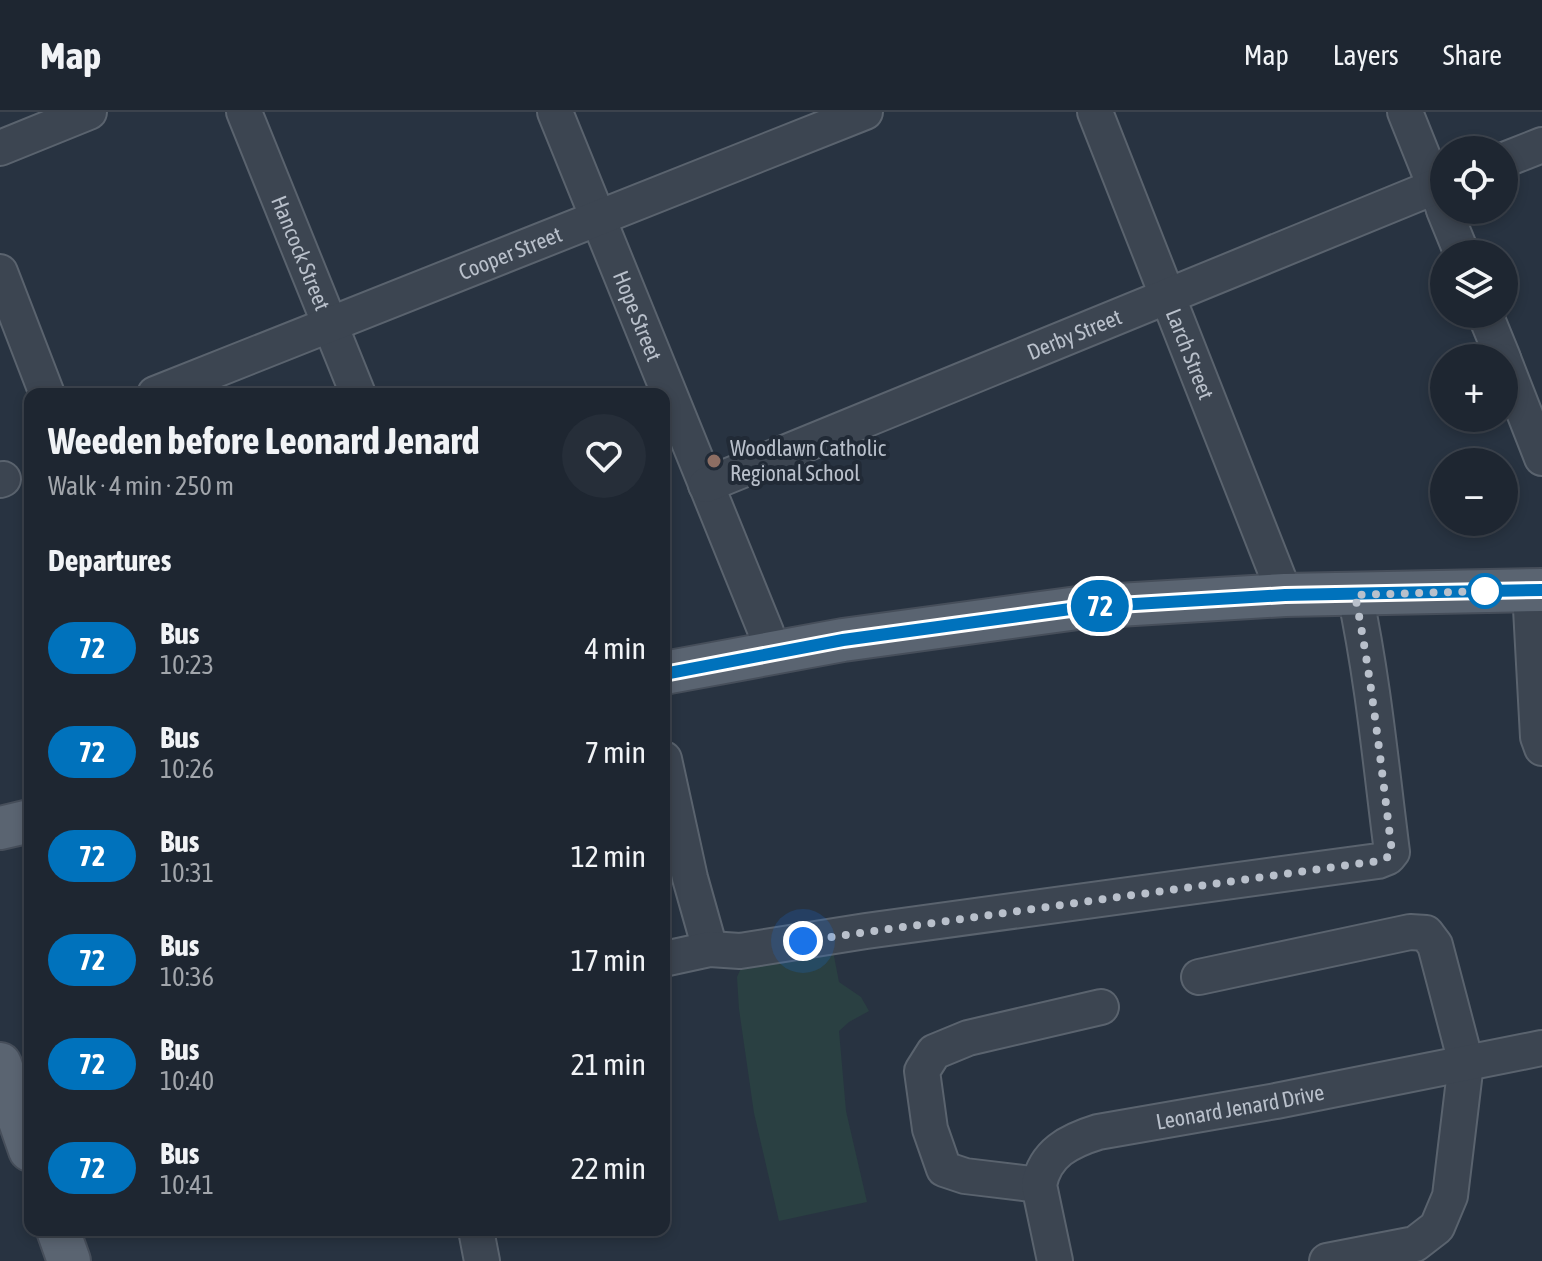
<!DOCTYPE html>
<meta charset="utf-8">
<style>
:root{--surface:#1e2631;--page:#262e39;--text:#f1f3f6;--muted:#a1a5ab;--line:#3c434d}
body{margin:0;font-family:"Asap Condensed",sans-serif;background:var(--page);color:var(--text);height:100vh;display:flex;flex-direction:column;font-size:30px;white-space:nowrap}
*{box-sizing:border-box;margin:0}
p{font-size:26px;color:var(--muted)}
.icon{flex:none;width:44px;height:44px;fill:none;stroke:currentColor;stroke-width:2;stroke-linecap:round;stroke-linejoin:round}
.map{position:relative;flex:1;overflow:hidden}
.panel{position:absolute;left:24px;top:276px;width:646px;height:848px;display:flex;flex-direction:column;background:var(--surface);border-radius:16px;box-shadow:0 4px 12px #0003,0 0 0 2px var(--line)}
.panel>*{flex:none}
.badge{padding:0 16px;border-radius:26px;font-size:28px;line-height:52px}
.fabs{position:absolute;left:1430px;top:24px;display:grid;gap:16px}
.fabs a{display:grid;place-items:center;width:88px;height:88px;border-radius:50%;background:var(--surface);box-shadow:0 4px 12px #0003,0 0 0 2px var(--line);font-size:40px}
.you{position:absolute;width:40px;height:40px;margin:-20px;border:6px solid #fff;border-radius:50%;background:#1a73e8;box-shadow:0 0 0 12px #1a73e833}
.map>.badge{position:absolute;translate:-50% -50%;box-shadow:0 0 0 4px #fff}
h2{padding:0 24px;font-size:30px;line-height:72px}
.round{display:grid;place-items:center;flex:none;width:84px;height:84px;border-radius:42px;background:var(--page)}
.head{display:flex;align-items:center;justify-content:space-between;height:136px;padding:0 24px}
h1{font-size:38px;font-weight:700;line-height:60px}
ul{padding:0;list-style:none}
li{display:flex;align-items:center;gap:24px;height:104px;padding:0 24px}
li div{flex:1}
li b{display:block;font-size:30px}
li em{font-style:normal}
li .badge{min-width:88px;font-weight:700;text-align:center}
header{display:flex;align-items:center;gap:48px;box-sizing:border-box;height:112px;padding:0 40px;background:var(--surface);border-bottom:2px solid var(--line)}
header strong{font-size:38px}
nav{display:flex;gap:44px;margin-inline-start:auto;font-size:28px}
.map>svg:first-child{display:block}
.green{fill:#2a4042}
.lines{fill:none;stroke-linecap:round;stroke-linejoin:round}
.minor-casing{stroke:#5a636e;stroke-width:38}
.major-casing{stroke:#464e5a;stroke-width:46}
.minor{stroke:#3c4551;stroke-width:34}
.major{stroke:#5a6471;stroke-width:42}
.line-casing{stroke:#fff;stroke-width:18}
.line{stroke:#0072bc;stroke-width:12}
.walk{stroke:#b9c0cb;stroke-width:8;stroke-dasharray:0 14.4}
.education-dot{fill:#8d6e63;stroke:#212a36;stroke-width:3}
.stop-dot{fill:#fff;stroke:#0072bc;stroke-width:4}
.labels{text-anchor:middle;stroke-width:8;stroke-linejoin:round;paint-order:stroke}
.street-label{font-size:22px;fill:#b9c0cb;stroke:#212a36}
.poi-label{font-size:22px;fill:#b9c0cb;stroke:#212a36;text-anchor:start}
</style>
<header>
<strong>Map</strong>
<nav><a>Map</a><a>Layers</a><a>Share</a></nav>
</header>
<div class="map">
<svg width="1542" height="1149" viewBox="0 0 1542 1149">
<rect width="100%" height="100%" fill="#283341"/>
<polygon class="green" points="833,839 839,870 861,885 869,899 849,910 839,919 846,999 867,1090 779,1109 754,1001 739,897 737,865 742,854"/>
<g class="lines">
<g class="minor-casing">
<g id="minor">
<path id="s1" d="M244,0L358,282"/>
<path id="s2" d="M555,0L766,520L772,540"/>
<path id="s3" d="M1095,0L1285,483"/>
<polyline points="1405,0 1444,97"/>
<polyline points="0,36 89,0"/>
<polyline points="1504,48 1542,33"/>
<polyline points="1444,98 1462,142"/>
<polyline points="0,160 47,282"/>
<polyline points="1485,202 1503,246"/>
<polyline points="1504,249 1542,346"/>
<path id="s4" d="M155,282L865,0"/>
<polyline points="0,368 3,367"/>
<path id="s5" d="M706,373L1444,71"/>
<polyline points="1530,478 1538,625 1542,636"/>
<polyline points="664,647 690,766 710,837"/>
<path d="M664,847L710,837L740,839L866,819L1378,749L1388,745L1392,740C1381,654 1373,567 1355,483"/>
<polyline points="1199,865 1410,820 1426,821 1435,833 1466,951 1450,1084 1437,1115 1415,1132 1327,1149"/>
<polyline points="1039,1073 965,1064 944,1057 930,1017 922,959 934,940 968,926 1101,895"/>
<polyline points="476,1118 482,1149"/>
<path id="s6" d="M1055,1149L1039,1073C1045,1041 1069,1029 1098,1020L1276,989L1542,936"/>
</g>
</g>
<g class="major-casing">
<g id="major">
<polyline points="664,561 843,528 1085,495 1285,483 1542,478"/>
<polyline points="0,716 30,709"/>
<polyline points="0,952 30,1038"/>
<polyline points="58,1118 69,1149"/>
</g>
</g>
<use href="#minor" class="minor"/>
<use href="#major" class="major"/>
</g>
<g class="lines">
<g class="line-casing">
<polyline id="line" points="664,562 843,528 1085,495 1285,483 1542,478"/>
</g>
<use href="#line" class="line"/>
<path class="walk" d="M803,829L1378,749L1388,745L1392,740C1381,654 1372,568 1355,483L1487,479H1485"/>
</g>
<circle class="education-dot" cx="714" cy="349" r="8"/>
<circle class="stop-dot" cx="1485" cy="479" r="16"/>
<g class="labels">
<g class="street-label">
<text dy="8" stroke="none"><textPath href="#s1" startOffset="152">Hancock Street</textPath></text>
<text dy="8" stroke="none"><textPath href="#s4" startOffset="382">Cooper Street</textPath></text>
<text dy="8" stroke="none"><textPath href="#s2" startOffset="220">Hope Street</textPath></text>
<text dy="8" stroke="none"><textPath href="#s5" startOffset="398">Derby Street</textPath></text>
<text dy="8" stroke="none"><textPath href="#s3" startOffset="260">Larch Street</textPath></text>
<text dy="8" stroke="none"><textPath href="#s6" startOffset="306">Leonard Jenard Drive</textPath></text>
</g>
<g class="poi-label">
<text x="730" y="344">Woodlawn Catholic<tspan x="730" dy="25">Regional School</tspan></text>
</g>
</g>
</svg>
<div class="fabs">
<a><svg class="icon" aria-label="locate" viewBox="0 0 24 24"><circle cx="12" cy="12" r="6"/><path d="M12 2v4M12 18v4M2 12h4M18 12h4"/></svg></a>
<a><svg class="icon" aria-label="layers" viewBox="0 0 24 24"><path d="M12 4l9 5-9 5-9-5zM3 14l9 5 9-5"/></svg></a>
<a>+</a>
<a>−</a>
</div>
<div class="you" style="left:803px;top:829px"></div>
<b class="badge" style="left:1100px;top:494px;background:#0072bc;color:#fff">72</b>
<section class="panel">
<div class="head"><div><h1>Weeden before Leonard Jenard</h1><p>Walk · 4 min · 250 m</p></div><a class="round"><svg class="icon" aria-label="heart" viewBox="0 0 24 24"><path d="M12 20l-8-8c-3-5 5-10 8-4 3-6 11-1 8 4z"/></svg></a></div>
<h2>Departures</h2>
<ul>
<li><span class="badge" style="background:#0072bc;color:#fff">72</span><div><b>Bus</b><p>10:23</p></div><em>4 min</em></li>
<li><span class="badge" style="background:#0072bc;color:#fff">72</span><div><b>Bus</b><p>10:26</p></div><em>7 min</em></li>
<li><span class="badge" style="background:#0072bc;color:#fff">72</span><div><b>Bus</b><p>10:31</p></div><em>12 min</em></li>
<li><span class="badge" style="background:#0072bc;color:#fff">72</span><div><b>Bus</b><p>10:36</p></div><em>17 min</em></li>
<li><span class="badge" style="background:#0072bc;color:#fff">72</span><div><b>Bus</b><p>10:40</p></div><em>21 min</em></li>
<li><span class="badge" style="background:#0072bc;color:#fff">72</span><div><b>Bus</b><p>10:41</p></div><em>22 min</em></li>
</ul>
</section>
</div>
